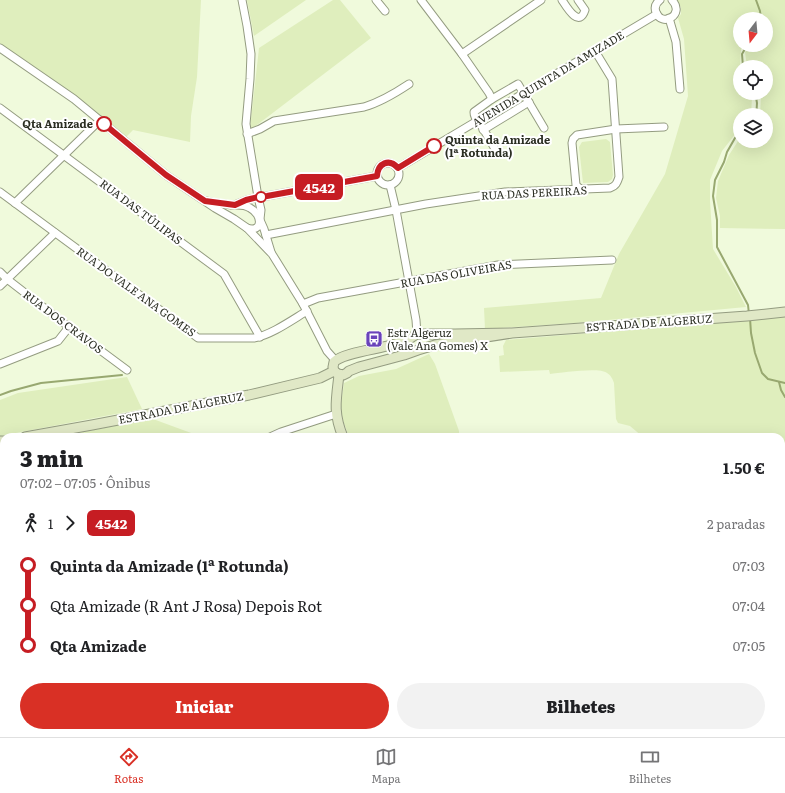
<!DOCTYPE html>
<html lang="pt">
<meta charset="utf-8">
<style>
:root{--surface:#fff;--page:#f2f2f2;--text:#202124;--muted:#757577;--line:#e0e0e0;--accent:#d93025}
body{margin:0;font-family:Literata,serif;background:var(--page);color:var(--text);height:100vh;display:flex;flex-direction:column;font-size:15px;white-space:nowrap}
*{box-sizing:border-box;margin:0}
p{font-size:13px;color:var(--muted)}
.icon{flex:none;width:22px;height:22px;fill:none;stroke:currentColor;stroke-width:2;stroke-linecap:round;stroke-linejoin:round}
.map{position:relative;flex:1;overflow:hidden}
.drawer{position:absolute;left:0px;top:433px;width:785px;height:304px;display:flex;flex-direction:column;background:var(--surface);border-radius:12px 12px 0 0;box-shadow:0 4px 16px #0002}
.drawer>*{flex:none}
.badge{padding:0 8px;border-radius:6px;font-size:14px;line-height:26px}
.needle{width:26px;rotate:196deg}
.tools{position:absolute;left:733px;top:12px;display:grid;gap:8px}
.tools a{display:grid;place-items:center;width:40px;height:40px;border-radius:50%;background:var(--surface);box-shadow:0 4px 16px #0002;font-size:20px}
.map>.badge{position:absolute;translate:-50% -50%;box-shadow:0 0 0 2px #fff}
.legs{display:flex;align-items:center;gap:6px;height:44px;padding:0 20px;font-size:13px}
.legs p{margin-inline-start:auto}
.overview{display:flex;align-items:center;justify-content:space-between;height:68px;padding:0 20px}
h1{font-size:22px;font-weight:800;line-height:30px}
.primary-button{display:flex;gap:8px;margin-top:auto;padding:8px 20px}
.primary-button a{flex:1;height:46px;border-radius:24px;background:var(--accent);color:#fff;font-size:16px;font-weight:800;line-height:46px;text-align:center}
.primary-button a+a{background:var(--page);color:var(--text)}
ul{padding:0 20px;list-style:none}
li{display:flex;align-items:center;gap:14px;height:40px;font-size:15px}
li i{display:grid;place-items:center;width:6px;height:100%;margin:0 5px;background:currentColor}
li i::after{content:'';width:10px;height:10px;margin:-5px;border:3px solid;border-radius:50%;background:var(--surface)}
li p{margin-inline-start:auto}
li:first-child i{background:linear-gradient(#0000 50%,currentColor 0)}
li:last-child i{background:linear-gradient(currentColor 50%,#0000 0)}
.menu{display:flex;justify-content:space-around;align-items:center;height:56px;border-top:1px solid var(--line);background:var(--surface);font-size:11px;color:var(--muted)}
.menu a{display:grid;justify-items:center;gap:2px}
.menu .current{color:var(--accent)}
.map>svg:first-child{display:block}
.green{fill:#dfeebd;fill-rule:evenodd}
.lines{fill:none;stroke-linecap:round;stroke-linejoin:round}
.stream{stroke:#98a870;stroke-width:2}
.street-casing{stroke:#949c81;stroke-width:9}
.secondary-casing{stroke:#949c81;stroke-width:11}
.highway-casing{stroke:#fff;stroke-width:14}
.street{stroke:#fff;stroke-width:7}
.secondary{stroke:#e0e8c6;stroke-width:9}
.highway{stroke:#97b241;stroke-width:12}
.line-1-casing{stroke:#fff;stroke-width:9}
.line-1{stroke:#c61d23;stroke-width:6}
.stop-1-dot{fill:#fff;stroke:#c61d23;stroke-width:2}
.labels{text-anchor:middle;stroke-width:4;stroke-linejoin:round;paint-order:stroke}
.street-label{font-size:11px;fill:#2b2e23;stroke:#fff}
.stop-label{font-size:11px;font-weight:bold;fill:#2b2e23;stroke:#fff;text-anchor:end}
.poi-label{font-size:11px;fill:#2b2e23;stroke:#fff;text-anchor:start}
</style>
<div class="map">
<svg width="785" height="737" viewBox="0 0 785 737">
<rect width="100%" height="100%" fill="#f0fadc"/>
<g class="green">
<polygon points="0,0 201,0 197,77 191,116 190,142 133,130 126,137 80,100 41,71 0,44"/>
<polygon points="247,0 306,0 254,36"/>
<polygon points="333,0 340,0 371,38 253,128 250,128 259,48"/>
<path d="M674,0H785V229L720,228V216L716,198L718,181L729,155L740,138V141H766V115H760L761,96L759,93H766V67H747L745,52L748,49L759,46L741,49L740,67V93H749L752,97L751,115H740V128L722,151L710,180V201L713,249L736,287L746,307L576,323L485,329L484,308L601,298L619,254L665,174L688,96L684,39L678,18L681,14V7ZM740,19H766V45H740Z"/>
<polygon points="606,139 610,142 613,175 612,179 608,182 583,183 579,147 582,142"/>
<path d="M785,311V639H781V437H643L630,426L618,423L616,419L614,383C613,380 611,375 607,373C599,367 561,373 550,374L549,370L500,372L499,356L504,355L503,346L506,340L747,320Z"/>
<polygon points="429,354 435,364 459,431 459,437 349,437 340,412 344,383 359,376 396,369"/>
<polygon points="127,377 142,409 0,436 0,400 18,393"/>
<polygon points="153,419 202,437 56,437"/>
<polygon points="4,447 4,645 0,642 0,448"/>
<polygon points="781,652 785,654 785,737 470,737 471,733 634,733 635,736 693,733 781,733"/>
<polygon points="0,666 4,668 4,733 147,733 157,737 0,737"/>
<polygon points="199,733 392,733 395,737 209,737"/>
</g>
<g class="lines">
<g class="stream">
<polyline points="756,0 760,11 761,19"/>
<polyline points="743,67 742,54 745,49 759,45"/>
<path d="M754,93C758,100 758,107 755,115"/>
<polyline points="740,133 735,138 727,152 724,162 715,180 713,196 717,220 717,247 748,305 749,314"/>
<polyline points="750,318 751,333 755,353 762,373 768,379 785,383"/>
<polyline points="779,382 781,390 785,397"/>
<polyline points="0,395 11,391 41,383 122,375"/>
</g>
<g class="street-casing">
<g id="street">
<polyline points="242,0 247,26 251,54 250,79 246,124 258,197 261,210 260,219"/>
<polyline points="376,0 385,11"/>
<polyline points="421,0 462,54 489,93 492,99"/>
<path d="M562,0C566,6 579,29 585,10L578,0"/>
<path d="M660,0C656,3 654,7 656,12C661,28 686,15 672,0"/>
<polyline points="669,18 676,42 680,89"/>
<polyline points="0,48 74,99 166,175 215,208 234,219 247,228 272,254 303,304 327,351 335,360"/>
<polyline points="462,54 541,0"/>
<polyline points="0,108 224,274 260,337"/>
<polyline points="483,130 529,102"/>
<path d="M247,134L260,129L274,121L364,107C381,102 394,94 409,84"/>
<path d="M498,154L478,120C475,118 474,116 474,112L492,99L518,84L544,128"/>
<circle cx="388" cy="174" r="11"/>
<polyline points="398,168 657,14"/>
<polyline points="390,185 396,210 416,320 417,334"/>
<polyline points="580,189 576,185 572,143 573,139 577,135 616,129 664,127"/>
<path d="M0,192L198,338H254C271,335 292,320 307,311"/>
<path d="M207,201C215,203 224,204 232,205C239,205 244,204 250,208C263,215 263,233 247,228"/>
<polyline points="15,203 100,120"/>
<path d="M237,204C247,199 256,197 267,196L377,176"/>
<polyline points="260,220 264,229 271,252"/>
<path d="M266,235L426,204L505,192L610,188C616,186 617,183 619,177L612,79L595,51"/>
<polyline points="0,272 7,279 69,327 127,370"/>
<polyline points="0,286 55,233"/>
<polyline points="303,304 318,298 498,265 612,260"/>
<polyline points="0,364 58,341 69,327"/>
<polyline points="270,437 281,432 336,414"/>
</g>
</g>
<g class="secondary-casing">
<g id="secondary">
<path d="M512,333L435,345L418,350L404,355L359,367L349,371L347,373L343,375L338,374L334,371L333,367L334,362C342,353 378,349 391,345C395,344 410,339 412,337C414,336 415,335 417,334H455L512,333L747,316L785,312"/>
<path d="M339,375C336,400 333,413 343,437"/>
<polyline points="25,437 92,425 249,395 320,378 334,371"/>
<polyline points="0,441 4,441"/>
<polyline points="429,733 430,737"/>
</g>
</g>
<g class="highway-casing">
<g id="highway">
<polyline points="0,651 4,653"/>
<polyline points="182,733 192,737"/>
</g>
</g>
<use href="#street" class="street"/>
<use href="#secondary" class="secondary"/>
<use href="#highway" class="highway"/>
</g>
<g class="lines">
<g class="line-1-casing">
<path id="line-1" d="M104,124L166,175L205,201L235,205L246,200L258,197L267,196L377,176C378,163 389,158 398,168L434,146"/>
</g>
<use href="#line-1" class="line-1"/>
</g>
<defs>
<g id="bus-square" transform="scale(0.9)"><rect x="-9" y="-9" width="18" height="18" rx="4" fill="#6942ba" stroke="#fff"/><path d="M-5-6H5V4H4V6H2V4H-2V6H-4V4H-5ZM-3.5-4V0h7V-4ZM-3.5 1.2v1.5H-2V1.2ZM2 1.2v1.5H3.5V1.2Z" fill="#fff"/></g>
</defs>
<g fill-rule="evenodd">
<use href="#bus-square" x="374" y="339"/>
</g>
<g class="stop-1-dot">
<circle cx="104" cy="124" r="7"/>
<circle cx="434" cy="146" r="7"/>
<circle cx="261" cy="197" r="5"/>
</g>
<g class="labels">
<g class="street-label">
<text transform="translate(548 79) rotate(-31)" y="4">AVENIDA QUINTA DA AMIZADE</text>
<text transform="translate(534 193) rotate(-3)" y="4">RUA DAS PEREIRAS</text>
<text transform="translate(141 212) rotate(37)" y="4">RUA DAS TÚLIPAS</text>
<text transform="translate(456 274) rotate(-10)" y="4">RUA DAS OLIVEIRAS</text>
<text transform="translate(136 292) rotate(36)" y="4">RUA DO VALE ANA GOMES</text>
<text transform="translate(63 322) rotate(37)" y="4">RUA DOS CRAVOS</text>
<text transform="translate(649 323) rotate(-4)" y="4">ESTRADA DE ALGERUZ</text>
<text transform="translate(181 408) rotate(-11)" y="4">ESTRADA DE ALGERUZ</text>
</g>
<g class="stop-label">
<text x="93" y="128">Qta Amizade</text>
<text x="445" y="144" text-anchor="start">Quinta da Amizade<tspan x="445" dy="13">(1ª Rotunda)</tspan></text>
</g>
<g class="poi-label">
<text x="387" y="337">Estr Algeruz<tspan x="387" dy="13">(Vale Ana Gomes) X</tspan></text>
</g>
</g>
</svg>
<div class="tools">
<a><svg class="needle" viewBox="-14 -14 28 28"><path d="M0-13l5 13h-10z" fill="#e53935"/><path d="M0 13l5-13h-10z" fill="#757577"/></svg></a>
<a><svg class="icon" aria-label="locate" viewBox="0 0 24 24"><circle cx="12" cy="12" r="6"/><path d="M12 2v4M12 18v4M2 12h4M18 12h4"/></svg></a>
<a><svg class="icon" aria-label="layers" viewBox="0 0 24 24"><path d="M12 4l9 5-9 5-9-5zM3 14l9 5 9-5"/></svg></a>
</div>
<b class="badge" style="left:319px;top:187px;background:#c61d23;color:#fff">4542</b>
<section class="drawer">
<div class="overview"><div><h1>3 min</h1><p>07:02 – 07:05 · Ônibus</p></div><b>1.50 €</b></div>
<div class="legs"><svg class="icon" aria-label="walk" viewBox="0 0 24 24"><circle cx="13" cy="4" r="2"/><path d="M13 8l-2 6 4 7M11 14l-3 7M7 12l3-4h3l4 4"/></svg>1<svg class="icon" aria-label="forward" viewBox="0 0 24 24"><path d="M9 5l7 7-7 7"/></svg><b class="badge" style="background:#c61d23;color:#fff">4542</b><p>2 paradas</p></div>
<ul>
<li><i style="color:#c61d23"></i><b>Quinta da Amizade (1ª Rotunda)</b><p>07:03</p></li>
<li><i style="color:#c61d23"></i><span>Qta Amizade (R Ant J Rosa) Depois Rot</span><p>07:04</p></li>
<li><i style="color:#c61d23"></i><b>Qta Amizade</b><p>07:05</p></li>
</ul>
<div class="primary-button"><a>Iniciar</a><a>Bilhetes</a></div>
</section>
</div>
<nav class="menu">
<a class="current"><svg class="icon" aria-label="directions" viewBox="0 0 24 24"><path d="M12 3l9 9-9 9-9-9zM9 14v-3h6M13 9l2 2-2 2"/></svg>Rotas</a>
<a><svg class="icon" aria-label="map" viewBox="0 0 24 24"><path d="M3 6l6-2 6 2 6-2v14l-6 2-6-2-6 2zM9 4v14M15 6v14"/></svg>Mapa</a>
<a><svg class="icon" aria-label="tickets" viewBox="0 0 24 24"><path d="M3 7h18v10H3zM15 7v10"/></svg>Bilhetes</a>
</nav>
